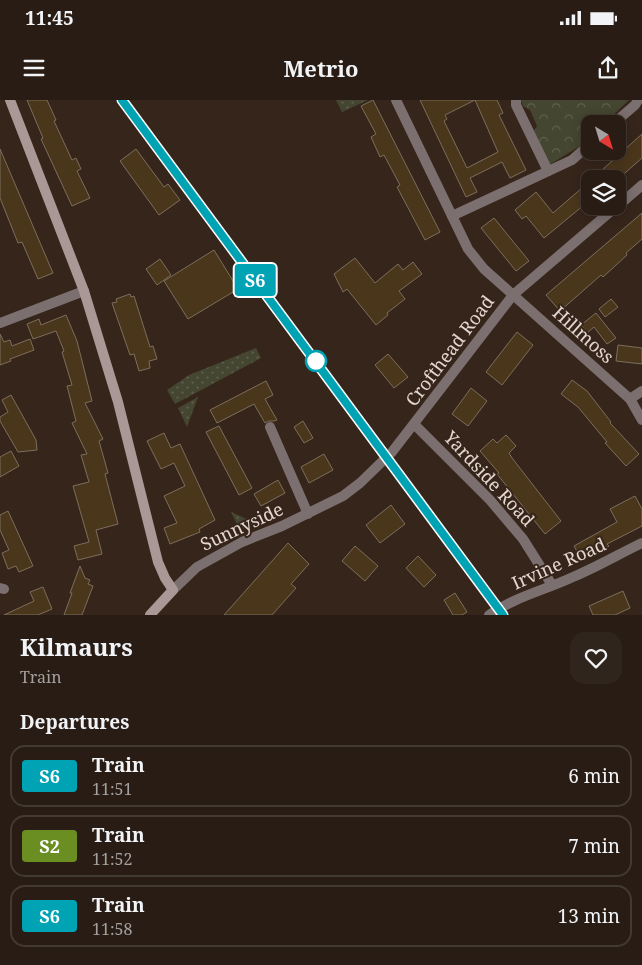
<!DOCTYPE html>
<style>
:root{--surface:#281c14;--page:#30251d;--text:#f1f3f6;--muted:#a5a1a0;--line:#443a34}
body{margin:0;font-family:"Noto Serif",serif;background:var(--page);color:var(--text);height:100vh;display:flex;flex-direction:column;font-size:19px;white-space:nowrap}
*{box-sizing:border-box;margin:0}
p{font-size:16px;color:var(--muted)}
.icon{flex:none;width:28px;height:28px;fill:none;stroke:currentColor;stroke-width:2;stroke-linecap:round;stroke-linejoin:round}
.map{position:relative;height:515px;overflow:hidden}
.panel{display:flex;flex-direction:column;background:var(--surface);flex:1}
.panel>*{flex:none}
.badge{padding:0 10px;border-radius:4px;font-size:18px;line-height:32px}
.needle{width:32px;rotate:142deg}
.controls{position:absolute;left:581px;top:15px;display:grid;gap:10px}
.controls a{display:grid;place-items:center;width:45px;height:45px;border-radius:10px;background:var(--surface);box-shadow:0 2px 12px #0003,0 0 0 1px var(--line);font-size:25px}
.map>.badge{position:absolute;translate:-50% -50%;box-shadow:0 0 0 2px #fff}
h2{padding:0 20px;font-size:19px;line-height:45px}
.round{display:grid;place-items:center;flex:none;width:52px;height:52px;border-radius:15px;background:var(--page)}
.head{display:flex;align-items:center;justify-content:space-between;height:85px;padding:0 20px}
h1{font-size:24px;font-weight:700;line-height:38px}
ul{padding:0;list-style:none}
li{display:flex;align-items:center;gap:15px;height:62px;margin:0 10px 8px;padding:0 10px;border:2px solid var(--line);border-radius:15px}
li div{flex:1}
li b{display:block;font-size:19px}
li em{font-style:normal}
li .badge{min-width:55px;font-weight:700;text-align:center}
.status{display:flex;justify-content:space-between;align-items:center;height:35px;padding:0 25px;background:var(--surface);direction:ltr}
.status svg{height:14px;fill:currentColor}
header{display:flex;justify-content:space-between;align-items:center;height:65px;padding:0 20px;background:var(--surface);font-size:22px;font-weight:700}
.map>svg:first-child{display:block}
.grass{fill:url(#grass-dots)}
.park{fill:url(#park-crowns)}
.building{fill:#4a361b;stroke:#7c6e5d;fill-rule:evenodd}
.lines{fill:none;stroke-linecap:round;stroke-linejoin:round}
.minor{stroke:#7b706f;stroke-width:10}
.tertiary{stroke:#7b706f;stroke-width:10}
.secondary{stroke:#aa9897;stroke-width:10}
.rail{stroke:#85766e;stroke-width:4;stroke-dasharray:6 6;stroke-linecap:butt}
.line-casing{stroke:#fff;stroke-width:11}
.line{stroke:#00a3b4;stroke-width:8}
.stop-dot{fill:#fff;stroke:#00a3b4;stroke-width:2.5}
.labels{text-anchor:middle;stroke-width:4;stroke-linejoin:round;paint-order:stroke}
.street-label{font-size:18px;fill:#e3d7d0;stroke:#36251b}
</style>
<div class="status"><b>11:45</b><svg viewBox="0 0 49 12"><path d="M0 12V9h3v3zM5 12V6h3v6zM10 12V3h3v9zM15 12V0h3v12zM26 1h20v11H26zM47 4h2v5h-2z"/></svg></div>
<header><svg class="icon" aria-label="menu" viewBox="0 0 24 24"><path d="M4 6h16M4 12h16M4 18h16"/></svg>Metrio<svg class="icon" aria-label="share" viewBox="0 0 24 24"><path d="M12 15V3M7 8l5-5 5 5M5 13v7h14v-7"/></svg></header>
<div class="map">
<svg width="642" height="515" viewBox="0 0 642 515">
<defs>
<pattern id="grass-dots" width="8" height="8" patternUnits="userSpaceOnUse" patternTransform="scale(1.25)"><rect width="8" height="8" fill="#444631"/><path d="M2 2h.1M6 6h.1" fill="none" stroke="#5f604e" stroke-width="1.8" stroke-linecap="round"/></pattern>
<pattern id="park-crowns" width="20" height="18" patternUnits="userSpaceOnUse" patternTransform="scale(1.25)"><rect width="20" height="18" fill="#444631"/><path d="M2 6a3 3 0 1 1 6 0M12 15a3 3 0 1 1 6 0" fill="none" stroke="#5f604e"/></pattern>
</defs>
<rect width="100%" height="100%" fill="#36251b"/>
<g class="grass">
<polygon points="336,0 368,0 342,12"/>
<polygon points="256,248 261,258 175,304 167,290 189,275"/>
<polygon points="198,297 187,327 178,308"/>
<polygon points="231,412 258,424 240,430"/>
</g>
<polygon class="park" points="521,0 629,0 604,24 590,24 590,38 583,44 549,65 534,31 537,26 530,10 523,6"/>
<g class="building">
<polygon points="27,0 47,0 56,20 54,21 72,60 76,58 81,69 77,71 90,98 72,106 41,39 43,38"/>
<polygon points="373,0 440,132 425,140 397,87 400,85 384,55 380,57 371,37 376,34 361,6"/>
<path d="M420,0H497L503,13L499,15L526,70L510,78L502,62L470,78L477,92L466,97ZM475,0L498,52L467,68L444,21L447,19L445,15Z"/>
<polygon points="642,34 642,58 618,79 592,79"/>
<polygon points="0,49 53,173 38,179 22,142 18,143 0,98"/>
<polygon points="136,49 164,87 168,84 180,100 159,115 120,61"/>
<polygon points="590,81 590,100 544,138 526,116 522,119 515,110 536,92 553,113"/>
<polygon points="642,113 642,139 626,153 627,155 603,177 601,175 560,211 546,195"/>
<polygon points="494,118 529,161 516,171 481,128"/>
<polygon points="214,150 238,189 188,219 164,181"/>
<polygon points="355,158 375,183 398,164 403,170 413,162 422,174 399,191 405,199 387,213 388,215 376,225 347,189 343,192 334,174"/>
<polygon points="160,159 171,175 157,185 146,169"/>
<polygon points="130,194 131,197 134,196 150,247 153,246 157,259 149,261 150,268 139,271 134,254 130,255 112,203 117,202 116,199"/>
<polygon points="611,199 618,207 605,217 599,209"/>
<polygon points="596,213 616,238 607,244 594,227 587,233 581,225"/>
<polygon points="66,215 77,241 92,301 85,303 103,339 99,341 108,373 105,374 118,424 96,430 102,454 78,460 74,446 89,442 73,386 89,382 81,355 87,354 72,323 76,321 67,286 72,285 62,252 64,251 56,231 33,239 27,224 39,219 41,225"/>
<polygon points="517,232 533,245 502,285 486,272"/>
<polygon points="0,234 4,242 10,240 12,246 30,239 34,250 10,259 11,261 0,265"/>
<polygon points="618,245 642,248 642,264 616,261"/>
<polygon points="388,254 408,277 394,288 375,265"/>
<polygon points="572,280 587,291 611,322 610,323 639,354 626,366 605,343 607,342 578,307 561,294"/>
<polygon points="266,281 273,295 265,299 277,320 274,321 268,321 265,323 254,304 217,323 210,310"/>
<polygon points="471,288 487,301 468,326 452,314"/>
<polygon points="11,295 36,340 37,350 18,352 0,321 0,317 8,312 2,300"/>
<polygon points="303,321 313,338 304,343 294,327"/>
<polygon points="219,326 252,388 239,395 206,332"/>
<polygon points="164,333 171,348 180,344 215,420 199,429 200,432 170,444 164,428 177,423 164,396 185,386 174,363 161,369 147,341"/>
<polygon points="506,335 516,346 509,353 512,358 561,421 545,434 497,374 499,373 480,351 493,339 497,343"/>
<polygon points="11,351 19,366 0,377 0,357"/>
<polygon points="324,354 333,370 309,383 301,367"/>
<polygon points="278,380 285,393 261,406 254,394"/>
<polygon points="635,396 642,409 642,426 607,444 609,446 582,460 574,446 617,422 610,409"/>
<polygon points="391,405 405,424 380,443 366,425"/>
<polygon points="8,411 33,466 19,472 16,466 8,469 2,453 9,450 0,430 0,415"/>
<polygon points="288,443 309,464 291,484 296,488 272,515 224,515"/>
<polygon points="355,446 378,466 365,481 342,461"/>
<polygon points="418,456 436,475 424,487 406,468"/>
<polygon points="80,466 85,478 90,480 88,484 93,486 82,515 64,515 72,493 70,493"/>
<polygon points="43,487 52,509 38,515 4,515 34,501 30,492"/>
<polygon points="623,491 630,508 615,515 593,515 589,506"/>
<polygon points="455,493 467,512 462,515 453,515 444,500"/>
</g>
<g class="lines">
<g class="minor">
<polyline points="396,0 468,149 484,169 630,299 642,320"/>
<polyline points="516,0 516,5 548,71"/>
<polyline points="613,24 635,5 638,0"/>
<polyline points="618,106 642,85"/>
<polyline points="452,116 572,60 590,44"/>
<polyline points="0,223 84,191"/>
<polyline points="630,299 642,291"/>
<polyline points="414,324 490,400 523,439 552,485"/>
<polyline points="270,327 308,414"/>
<polyline points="0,488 4,489"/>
<polyline points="173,490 197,467 242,442 282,426 343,396 360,383 392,352 513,195 617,106"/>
</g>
<path class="tertiary" d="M489,515C515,497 545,490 573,477C597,467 619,454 642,443"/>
<polyline class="secondary" points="10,0 84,191 118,302 158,462 165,478 173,490 150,515"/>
<polyline class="rail" points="122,0 503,515"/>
</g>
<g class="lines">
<g class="line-casing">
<polyline id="line" points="122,0 503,515"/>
</g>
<use href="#line" class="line"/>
</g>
<circle class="stop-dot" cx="316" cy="261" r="10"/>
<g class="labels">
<g class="street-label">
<text transform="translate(583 235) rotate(42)" y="6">Hillmoss</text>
<text transform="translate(450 251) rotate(-53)" y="6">Crofthead Road</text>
<text transform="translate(489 379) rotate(47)" y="6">Yardside Road</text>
<text transform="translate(242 427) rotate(-25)" y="6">Sunnyside</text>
<text transform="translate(559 464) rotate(-24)" y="6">Irvine Road</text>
</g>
</g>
</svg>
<div class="controls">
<a><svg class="needle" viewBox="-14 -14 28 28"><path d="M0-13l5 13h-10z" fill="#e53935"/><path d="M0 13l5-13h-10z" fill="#a5a1a0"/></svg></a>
<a><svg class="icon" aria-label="layers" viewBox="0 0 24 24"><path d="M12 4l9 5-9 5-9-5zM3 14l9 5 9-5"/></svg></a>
</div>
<b class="badge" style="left:255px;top:180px;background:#00a3b4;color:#fff">S6</b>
</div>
<section class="panel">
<div class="head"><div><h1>Kilmaurs</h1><p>Train</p></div><a class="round"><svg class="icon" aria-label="heart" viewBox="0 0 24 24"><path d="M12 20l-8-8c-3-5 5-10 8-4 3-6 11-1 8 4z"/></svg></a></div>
<h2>Departures</h2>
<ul>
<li><span class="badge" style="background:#00a3b4;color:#fff">S6</span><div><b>Train</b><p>11:51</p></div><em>6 min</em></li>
<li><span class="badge" style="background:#6b8e23;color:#fff">S2</span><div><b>Train</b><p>11:52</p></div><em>7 min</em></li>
<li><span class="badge" style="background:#00a3b4;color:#fff">S6</span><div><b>Train</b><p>11:58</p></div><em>13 min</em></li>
</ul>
</section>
